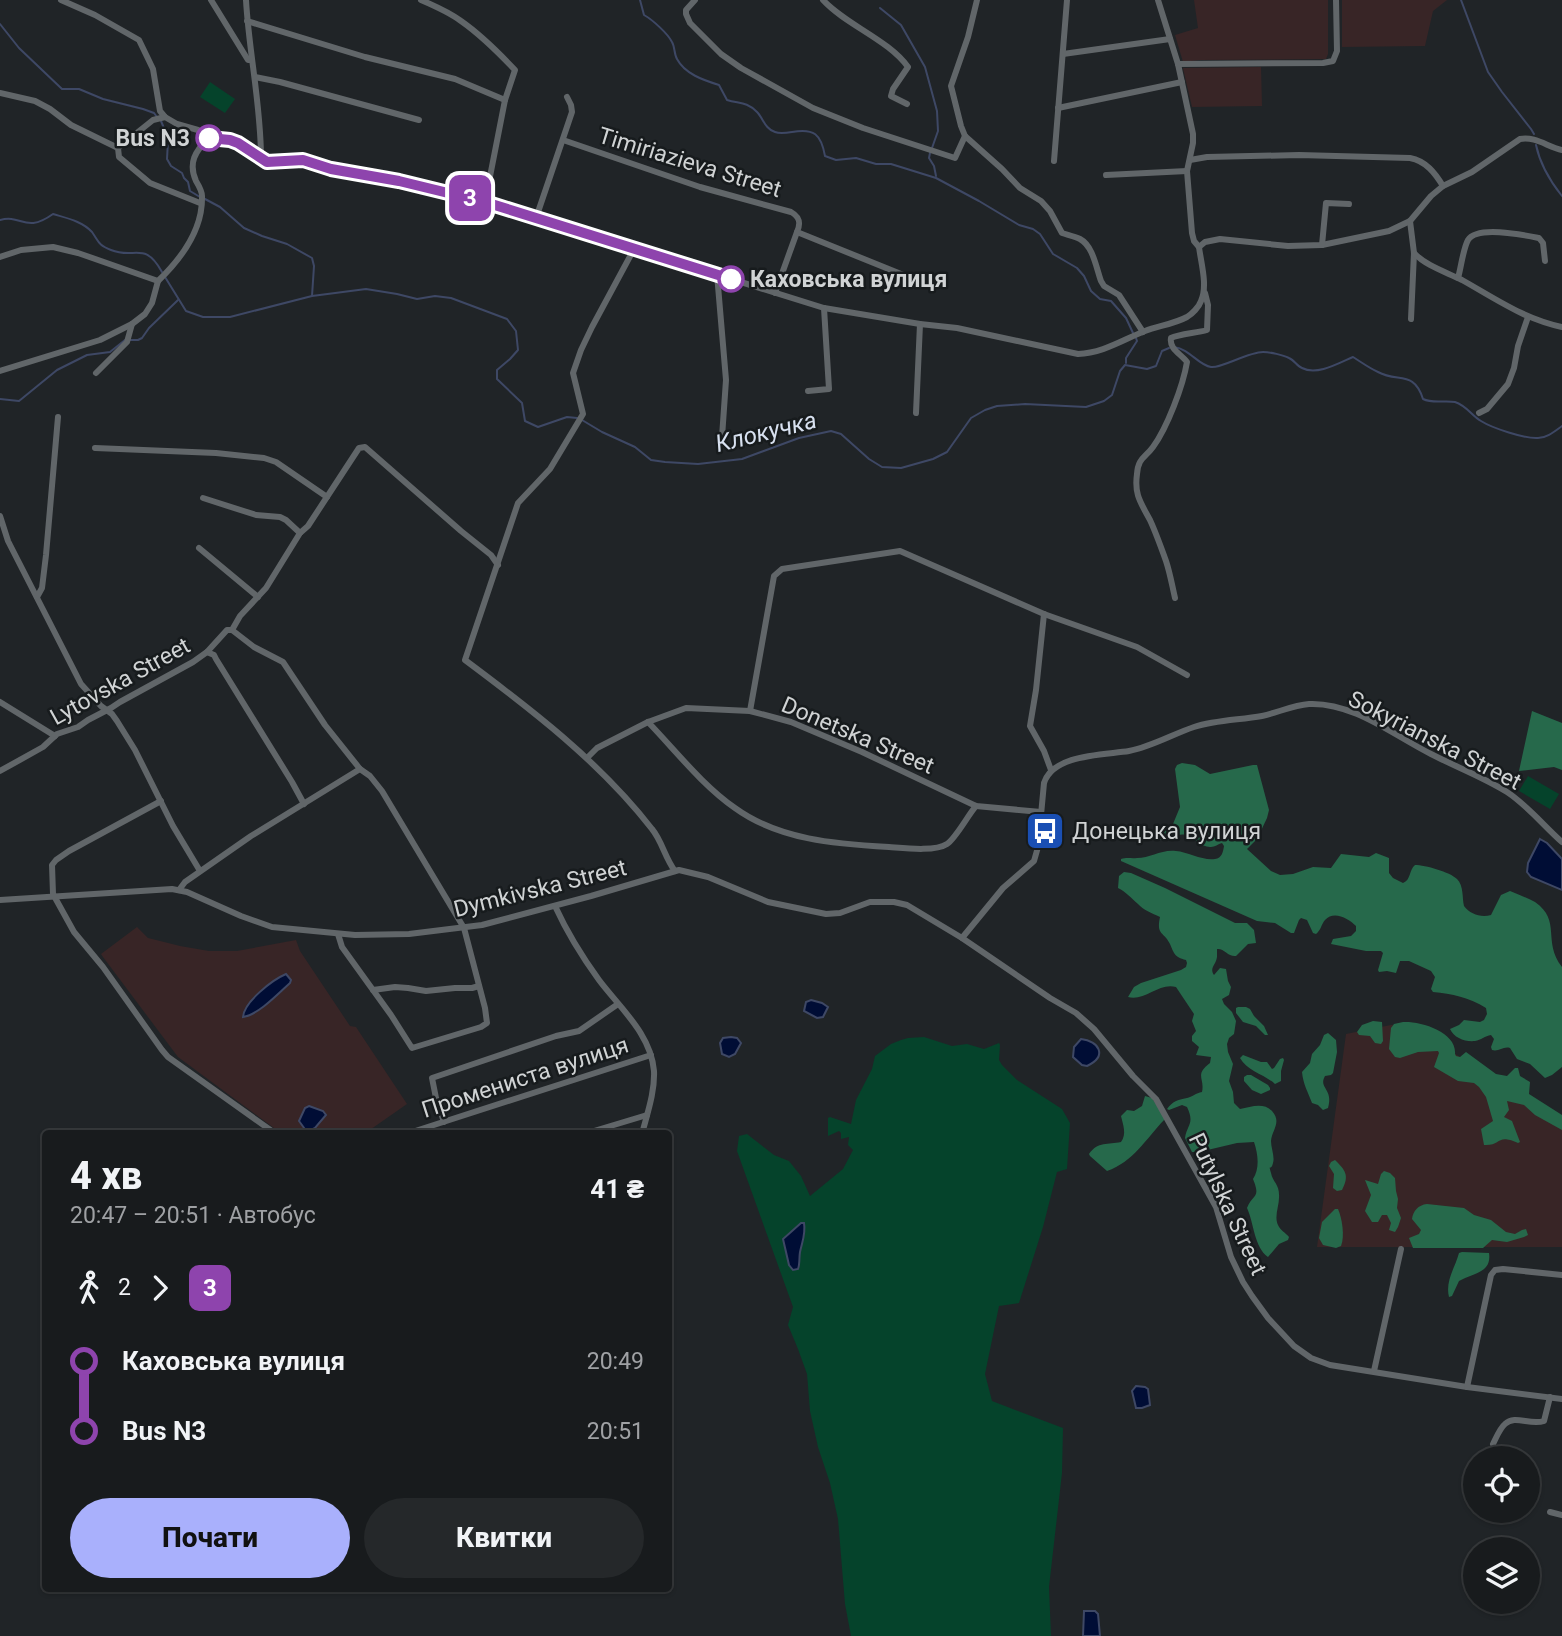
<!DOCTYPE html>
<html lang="uk">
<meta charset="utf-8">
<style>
:root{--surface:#181b1d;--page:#25282a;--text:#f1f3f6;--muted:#9fa1a4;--line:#36393b;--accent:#a9b0fc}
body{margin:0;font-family:Roboto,sans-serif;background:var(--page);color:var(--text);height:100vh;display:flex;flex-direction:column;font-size:26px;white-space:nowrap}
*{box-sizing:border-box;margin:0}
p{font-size:23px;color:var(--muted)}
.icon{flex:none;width:38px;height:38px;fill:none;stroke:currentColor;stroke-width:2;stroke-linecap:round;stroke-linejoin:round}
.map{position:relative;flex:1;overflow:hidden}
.panel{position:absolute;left:42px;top:1130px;width:630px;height:462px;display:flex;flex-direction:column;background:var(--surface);border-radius:7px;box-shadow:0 2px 5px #0004,0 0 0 2px var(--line)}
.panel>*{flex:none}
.badge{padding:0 14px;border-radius:10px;font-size:24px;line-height:46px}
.fabs{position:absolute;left:1463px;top:1446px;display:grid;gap:14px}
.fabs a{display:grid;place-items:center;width:77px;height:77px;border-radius:50%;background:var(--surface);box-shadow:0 2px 5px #0004,0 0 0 2px var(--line);font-size:35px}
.map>.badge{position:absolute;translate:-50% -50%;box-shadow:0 0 0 4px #fff}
.legs{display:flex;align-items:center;gap:10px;height:77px;padding:0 28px;font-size:23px}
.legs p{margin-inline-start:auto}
.headline{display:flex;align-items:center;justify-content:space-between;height:119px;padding:0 28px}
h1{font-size:38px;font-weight:800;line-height:52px}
.button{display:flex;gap:14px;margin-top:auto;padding:14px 28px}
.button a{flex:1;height:80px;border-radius:42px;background:var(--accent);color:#111;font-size:28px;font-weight:800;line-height:80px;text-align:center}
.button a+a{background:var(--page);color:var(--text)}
ul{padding:0 28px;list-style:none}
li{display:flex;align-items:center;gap:24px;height:70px;font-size:26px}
li i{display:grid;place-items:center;width:10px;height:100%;margin:0 9px;background:currentColor}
li i::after{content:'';width:18px;height:18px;margin:-9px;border:5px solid;border-radius:50%;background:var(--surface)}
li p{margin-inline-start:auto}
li:first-child i{background:linear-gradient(#0000 50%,currentColor 0)}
li:last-child i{background:linear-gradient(currentColor 50%,#0000 0)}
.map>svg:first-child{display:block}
.industrial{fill:#382526}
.green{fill:#05432b;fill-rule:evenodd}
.forest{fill:#26694b}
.water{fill:#000d35;stroke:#3e4865;stroke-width:2}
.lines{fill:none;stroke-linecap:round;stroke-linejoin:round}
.stream{stroke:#3e4865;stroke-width:2}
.street{stroke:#616669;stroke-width:6}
.line-1-casing{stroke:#fff;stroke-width:16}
.line-1{stroke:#8e44ad;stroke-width:10}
.stop-1-dot{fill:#fff;stroke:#8e44ad;stroke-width:3.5}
.labels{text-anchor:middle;stroke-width:5;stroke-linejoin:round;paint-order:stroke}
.stop-label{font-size:23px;font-weight:bold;fill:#d0d3d4;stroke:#171b1d;text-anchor:end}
.street-label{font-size:23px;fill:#d0d3d4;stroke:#171b1d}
.poi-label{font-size:23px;fill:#d0d3d4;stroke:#171b1d;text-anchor:start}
.water-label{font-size:24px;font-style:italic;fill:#d8e1f0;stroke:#171b1d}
</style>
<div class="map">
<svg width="1562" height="1636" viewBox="0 0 1562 1636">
<rect width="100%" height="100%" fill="#202427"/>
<g class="industrial">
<polygon points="1194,0 1328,0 1328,54 1326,59 1200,60 1183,62 1175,35 1198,28"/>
<polygon points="1342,0 1447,0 1433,11 1425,46 1342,47"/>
<polygon points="1261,67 1262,106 1192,107 1183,68"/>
<polygon points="137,927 148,938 180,946 209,951 237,951 296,940 300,951 350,1026 356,1027 407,1104 364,1134 282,1134 178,1057 103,957 101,954"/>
<polygon points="1409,1024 1474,1066 1562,1117 1562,1247 1317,1247 1346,1034 1391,1025"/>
</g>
<g class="green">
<polygon points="210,82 235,99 225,113 200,97"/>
<polygon points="1528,776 1559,794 1550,809 1519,791"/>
<path d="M924,1037L952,1046L967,1044L984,1049L999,1043L1000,1045L999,1060L1002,1065L1017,1080L1062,1109L1070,1123L1067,1169L1057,1172L1043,1227L1019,1303L999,1306L985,1374L992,1401L1063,1428L1062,1473L1049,1587L1051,1636H851L845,1604L838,1519L830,1483L818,1447L810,1411L807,1374L798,1349L788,1325L793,1307L737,1151L739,1136L747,1134L774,1155L789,1161L801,1176L810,1196L843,1169L853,1150L848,1145L849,1137L841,1139V1133L839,1131L828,1136V1118L830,1117L851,1124L856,1100L872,1069L875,1056L891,1044L901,1040L908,1038ZM802,1223L804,1234L800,1254V1266L798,1269L793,1270L789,1265L783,1239Z"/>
</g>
<g class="forest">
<polygon points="1532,711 1562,723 1562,770 1554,767 1519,771"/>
<path d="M1182,763L1195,765L1210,774L1253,765H1257L1269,810L1267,818L1257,839L1247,849L1271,871L1280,875L1293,874L1313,867L1331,868L1341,854L1369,857L1376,853L1389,858V873L1393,878L1403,883C1411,880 1409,870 1415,865C1425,865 1450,872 1457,879C1464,886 1462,898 1464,906C1470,914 1481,918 1491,915L1501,895L1510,891C1518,894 1527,898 1535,902C1562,921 1542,941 1562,967V1067L1552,1075L1545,1078L1530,1064L1517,1059L1510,1048C1503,1046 1499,1052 1492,1050L1491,1047L1494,1039L1491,1035C1485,1036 1481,1040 1475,1041C1465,1042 1454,1038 1450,1029L1459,1025L1464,1020L1480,1022L1484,1020L1487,1014L1486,1008C1469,997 1452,994 1433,992L1431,989L1435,977L1431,971L1409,961H1400L1396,973L1387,971L1379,972L1378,970L1383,953L1381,951H1366L1331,944L1333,939L1351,936L1356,931V926C1349,919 1334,910 1325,920C1321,925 1321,930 1316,934L1313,933L1307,920L1301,918L1299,920L1294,933H1291L1275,923L1257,921L1121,861V859C1128,857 1131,859 1137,858C1150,858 1162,849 1176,851C1188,852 1203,861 1215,859C1222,858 1223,852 1224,846L1222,843C1218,844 1215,847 1211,847C1202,848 1194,837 1186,835C1177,833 1172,839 1164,840C1155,841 1141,832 1134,826H1138L1158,832L1167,829L1173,824L1180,807L1175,769L1177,765Z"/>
<path d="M1124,872L1131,873L1165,888L1235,923H1247L1254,930L1256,943L1248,944L1236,956C1228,957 1224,948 1217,949C1217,952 1217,955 1217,957C1216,965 1209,968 1214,975L1220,968L1226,969L1228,981L1231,987L1229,995L1222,999L1224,1004L1232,1012L1236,1021L1234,1034L1229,1038L1227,1044L1228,1052L1233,1064L1229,1081L1233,1092L1234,1103L1240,1109C1251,1107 1263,1102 1272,1111C1282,1122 1272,1130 1271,1141C1271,1148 1275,1157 1273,1163C1271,1172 1268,1163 1271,1173C1273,1183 1280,1184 1279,1198C1279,1206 1274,1217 1278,1225C1280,1230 1286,1233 1289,1237L1288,1240L1279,1244L1268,1257C1254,1247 1254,1223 1247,1208C1253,1193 1261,1199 1253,1179C1260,1168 1258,1154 1254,1142L1237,1143L1199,1152H1192L1185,1138C1187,1124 1195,1124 1187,1107L1182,1105L1169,1110L1167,1109C1173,1101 1177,1100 1187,1098C1192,1097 1196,1093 1202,1092C1205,1078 1194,1075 1210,1063L1211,1057L1196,1055L1199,1047L1192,1041V1036L1196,1031L1192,1021L1194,1014L1176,987C1159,982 1144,1002 1128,997L1134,987L1141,983L1181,970L1186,967L1187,963L1186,960C1174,957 1174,953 1170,944C1164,931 1156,936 1160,917C1152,913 1143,910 1138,904C1131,898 1126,892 1118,888L1119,876Z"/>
<polygon points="1238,1007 1246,1007 1250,1009 1254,1016 1264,1026 1268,1035 1265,1035 1256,1026 1243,1022 1236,1013 1236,1008"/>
<polygon points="1373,1021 1382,1022 1383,1041 1381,1044 1375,1043 1370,1036 1359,1035 1357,1032 1362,1025"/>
<path d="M1403,1022C1421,1021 1457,1032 1455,1054L1456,1056L1460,1057L1466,1052L1496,1074L1507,1076L1515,1068H1518L1520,1076L1530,1082L1529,1094L1562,1115V1130L1535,1115L1524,1105L1507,1101L1509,1110L1504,1117L1512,1121L1520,1142L1518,1143C1496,1133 1502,1146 1484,1145L1481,1129L1493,1121L1486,1097L1479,1087L1474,1083L1458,1081L1434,1067L1439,1053L1438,1051L1418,1052L1400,1058L1395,1057L1389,1049L1391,1028L1394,1024Z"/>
<path d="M1328,1033L1336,1040L1337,1052L1333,1073L1331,1075L1325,1076C1318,1088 1334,1089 1328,1108L1323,1110L1318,1105L1312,1103C1308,1092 1303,1084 1302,1072L1310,1063L1312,1054L1320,1045L1324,1035Z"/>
<path d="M1243,1055L1261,1062H1267L1272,1069L1274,1068L1280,1059L1283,1058L1284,1060L1281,1071V1081L1275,1084C1264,1074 1247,1071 1240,1058Z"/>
<polygon points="1247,1075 1251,1075 1268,1085 1270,1088 1270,1090 1261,1094 1252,1090 1244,1081 1244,1077"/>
<path d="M1145,1096L1152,1098L1164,1117V1120C1146,1139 1133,1162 1107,1171L1090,1156L1089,1154C1098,1141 1108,1145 1121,1142C1127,1134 1123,1125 1121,1116L1127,1110L1134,1111L1142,1106Z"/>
<path d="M1335,1160C1345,1170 1350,1175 1342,1190L1337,1191L1333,1188L1334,1174L1329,1166L1331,1162Z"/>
<polygon points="1384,1171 1390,1173 1395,1178 1396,1191 1398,1199 1397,1208 1401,1218 1398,1227 1395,1232 1389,1230 1391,1223 1387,1215 1382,1215 1378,1222 1372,1222 1365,1211 1371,1195 1365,1180 1378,1184 1381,1174"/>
<path d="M1427,1204L1464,1208L1474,1215L1491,1220L1506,1232L1515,1234L1522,1230L1526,1229L1528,1235L1524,1237L1507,1242L1492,1240L1483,1248H1413L1409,1238L1419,1234L1421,1230L1412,1219C1413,1211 1418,1205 1427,1204Z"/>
<path d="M1335,1209H1338C1342,1218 1345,1236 1341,1246L1336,1248L1323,1245L1319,1238L1322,1222Z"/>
<path d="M1462,1252L1489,1253C1492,1273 1473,1273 1459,1281L1452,1296L1449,1297C1445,1281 1455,1268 1459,1253Z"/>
</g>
<g class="water">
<polygon points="1540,839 1547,843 1562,859 1562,890 1531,877 1527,872 1528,863"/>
<path d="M286,974L291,980L290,983C278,994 258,1015 243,1017C244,1002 272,980 286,974Z"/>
<polygon points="811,1000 822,1003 828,1007 823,1017 817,1018 804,1011 806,1002"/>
<polygon points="731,1037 737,1038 741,1043 735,1054 729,1057 722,1054 720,1043 723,1038"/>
<path d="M1081,1039C1099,1041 1108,1056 1087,1066L1082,1065L1073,1057L1074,1047Z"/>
<polygon points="309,1106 323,1111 326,1115 315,1128 307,1132 299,1121 305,1108"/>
<path d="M801,1223H804C806,1234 802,1242 800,1252C799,1258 800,1264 798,1269L793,1270L789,1265L783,1239Z"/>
<polygon points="1136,1386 1145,1387 1148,1389 1150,1405 1142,1408 1136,1408 1132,1391"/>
<polygon points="1084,1611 1095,1611 1098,1614 1100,1636 1083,1636"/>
</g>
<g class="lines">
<g class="stream">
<path d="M640,0L644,15C653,20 668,34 672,42C675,47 674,54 677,59C685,74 703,80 719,85L727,100C739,104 746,101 757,112C763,118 765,129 775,132C780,134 786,133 792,132C814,128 821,134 825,156L836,160L856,158L876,164H891L936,178L979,201L1019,225L1033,229L1040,234L1053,254L1077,268L1084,276L1091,291L1100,299L1111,301L1126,318L1133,333"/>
<polyline points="1461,0 1488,72 1502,92 1531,129 1534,134"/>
<polyline points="880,8 901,25 925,67 937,111 938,131 932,148"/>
<polyline points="0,24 19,48 62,89 79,89 103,99 143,109 154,113 157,117"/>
<polyline points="161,121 166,133 168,141 167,159 171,166 182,173 184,178 188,182 190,191 200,197"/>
<path d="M1536,145C1540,164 1550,181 1562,196"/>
<polyline points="930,153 929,158 934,166 936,176"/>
<polyline points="205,199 220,207 244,228 262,236 287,244 312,258 314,266 312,296"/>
<path d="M0,220C22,214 25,234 53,214C66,218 82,221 92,232C99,242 98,245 111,250C135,260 144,240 162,272"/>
<polyline points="165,277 186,311 203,317 230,317 312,296 366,289 397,294 417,299 435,296 451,298 507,319 516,331 518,350 510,359 497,370 497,379 522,403 525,421 538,427 567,417 577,418"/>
<path d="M1174,347C1190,349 1198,365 1211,367C1220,369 1248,352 1263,352C1270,352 1283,355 1289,358C1294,360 1297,366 1302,368C1317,376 1339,363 1353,357C1361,362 1369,368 1378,372C1398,383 1414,370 1423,399C1433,404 1444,400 1455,402C1467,406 1471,415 1481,421C1492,428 1525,439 1538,438C1547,438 1555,431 1562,426"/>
<polyline points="1126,363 1126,358 1137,341 1136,338"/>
<polyline points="0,399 19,401 57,370 87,355 110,352 125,340 138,340 142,338 149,328 178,300"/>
<polyline points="582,420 602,432 635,447 651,460 665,462 698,464 742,459 799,438 831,431 841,434 869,459 882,467 901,468 933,459 947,452 971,418 985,410 997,406 1025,404 1086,407 1104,401 1112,395 1120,371 1125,365 1147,369 1156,366 1162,351 1169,348"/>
</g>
<g class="street">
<path d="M61,0L95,15L139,40L153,69L160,111L165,117L177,124L198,130L209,138L230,140L238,143L267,161L303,160L331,169L399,181L485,202L824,308L920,324L957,328L1078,354C1103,353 1122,340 1145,331C1158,326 1174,324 1187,317C1192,314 1199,307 1201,301C1208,286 1201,263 1199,247L1205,242L1220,239L1288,246L1322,245L1389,231L1410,221L1431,196L1443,186L1472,172L1520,139C1535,136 1548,147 1562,150"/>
<polyline points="211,0 248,60 251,60"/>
<path d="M246,0C249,53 261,105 261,158"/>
<path d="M421,0C435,6 449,12 461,21C481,35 499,53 515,70L505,100L485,202"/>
<polyline points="695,0 686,10 686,14 690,23 721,54 741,68 813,108 863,128 955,158 965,136"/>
<path d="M823,0C846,25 889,40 908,67L893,89L891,96L907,104"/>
<path d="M977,0L968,37L951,86L961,126L965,136L1002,169L1020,188L1041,201L1050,211L1062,233C1068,235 1074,236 1080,239C1093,246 1096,267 1101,281L1104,286L1119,295L1143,332"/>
<polyline points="1158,0 1178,64 1193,134 1193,143 1187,171 1192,233 1194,241 1199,247"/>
<polyline points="247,21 365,57 455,79 505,100"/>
<polyline points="1063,54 1170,39"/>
<polyline points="1178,64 1323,63 1333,61 1337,51 1336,0"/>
<polyline points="255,77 280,82 419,120"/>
<polyline points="0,93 35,101 50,109 71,125 118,148 153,120 165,117"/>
<polyline points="1058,108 1182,82"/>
<path d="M563,140L700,187L791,212C800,217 801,223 797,232L906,276"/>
<polyline points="118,148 119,157 150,183 200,203"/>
<path d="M1190,160L1207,157L1299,155L1410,158C1426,161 1435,173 1443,186"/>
<polyline points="1054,161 1067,0"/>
<polyline points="1106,175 1187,171"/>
<polyline points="536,218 572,112 571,105 567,97"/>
<polyline points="1410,221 1414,253 1411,319"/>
<polyline points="1322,245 1326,203 1349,204"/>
<path d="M634,249L592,327L581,350L573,373L583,414L550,469L518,503L465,660C532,710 600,762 652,829C662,841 665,858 675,871"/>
<path d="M1414,253C1426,266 1446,272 1462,280C1496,299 1524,319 1562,327"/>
<path d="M0,257L21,250L53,247L78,253L158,281C182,258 203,230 202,196C202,191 199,186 196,181C188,163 195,151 209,138"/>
<polyline points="717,274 726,380 722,437"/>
<path d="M1458,278C1461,268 1463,249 1468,240C1477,225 1524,235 1539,238L1543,243L1545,261"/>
<polyline points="775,293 797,232"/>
<polyline points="0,371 100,340 132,324 145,314 152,303 158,281"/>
<polyline points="96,373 127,342 132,324"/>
<polyline points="808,391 829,389 824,308"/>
<polyline points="916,413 920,324"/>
<polyline points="1479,413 1487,409 1508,384 1514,368 1518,346 1528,317"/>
<polyline points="95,448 216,453 264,458 276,462 327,497"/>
<polyline points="203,498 256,515 280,517 286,520 300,533"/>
<polyline points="0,516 8,541 81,684 101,706 112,714 117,721 135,750 173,826 200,871"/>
<polyline points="199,548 258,597"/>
<polyline points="37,597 42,588 46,555 58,417"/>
<path d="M1175,598C1172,585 1170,573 1166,561C1161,547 1156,533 1150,520C1141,503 1134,495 1137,474C1138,458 1145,458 1153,447C1167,428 1183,386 1187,362C1181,354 1169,349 1171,338C1179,334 1197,333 1207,330L1208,305L1205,293"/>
<polyline points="1044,614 1036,690 1030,726 1044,751 1051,770"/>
<polyline points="232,630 240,616 266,588 300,533 308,526 359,448 365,447 461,531 491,555 498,565"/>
<polyline points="207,652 214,655 216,659 292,782 304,804"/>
<polyline points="0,702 55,736"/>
<polyline points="750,711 774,576 782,569 900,551 1044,614 1137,647 1187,675"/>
<path d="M648,722C676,751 702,785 735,808C779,840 836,844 889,847C903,848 935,852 947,844C956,838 968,815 976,806"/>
<polyline points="587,758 597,748 648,722 686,708 750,711 791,722 862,752 976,806 1041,812"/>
<polyline points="0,771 43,747 57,734 78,727 88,720 111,708 120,702 193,662 207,652 227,630 232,630 254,647 283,662 325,725 360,769 370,776 382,791 464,928 485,1008 487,1023 481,1027 412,1048 391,1015 342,947 338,934"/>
<polyline points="161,801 69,851 56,860 52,865 53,894 74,932 103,967 162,1050 168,1057 276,1134"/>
<polyline points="179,890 185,882 251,836 360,769"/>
<polyline points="0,900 172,889 187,892 241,916 272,927 355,935 409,934 482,925 591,896 679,870 708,877 768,902 826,914 840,913 870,902 894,902 907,905 962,938 1050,998 1076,1013 1094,1029 1133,1076 1156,1099 1216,1207 1231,1257 1243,1282 1252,1296 1268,1318 1294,1346 1311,1358 1330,1365 1467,1387 1562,1399"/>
<path d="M555,906C566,930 583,958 599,980C620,1008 651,1034 654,1071C655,1092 647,1114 642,1134"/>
<path d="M962,938L1003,888L1034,861L1038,847L1044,783C1053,754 1104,755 1129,751C1151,747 1173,734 1194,727C1216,720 1240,720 1262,716C1277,713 1293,705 1309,704C1353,702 1393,735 1431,754C1456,767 1483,777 1507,792C1527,805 1544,826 1562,842"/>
<polyline points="373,990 395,987 408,988 426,991 455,988 472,988 479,986"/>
<polyline points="444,1122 436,1098 432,1078 556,1036 579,1031 618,1004"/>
<polyline points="406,1134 651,1055"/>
<polyline points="584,1134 647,1115"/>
<polyline points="1374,1371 1401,1249"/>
<polyline points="1467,1387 1491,1275 1495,1270 1503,1269 1562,1275"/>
<path d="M1493,1444C1496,1438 1500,1428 1505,1424C1515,1414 1530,1426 1544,1421L1550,1397"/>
<polyline points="1550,1512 1562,1515"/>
</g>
</g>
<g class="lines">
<g class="line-1-casing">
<polyline id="line-1" points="209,138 230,140 238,143 267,162 303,160 331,169 399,181 485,202 731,279"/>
</g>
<use href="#line-1" class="line-1"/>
</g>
<defs>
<g id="bus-square" transform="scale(2.0125)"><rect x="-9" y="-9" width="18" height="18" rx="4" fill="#1a4fb4" stroke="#171b1d"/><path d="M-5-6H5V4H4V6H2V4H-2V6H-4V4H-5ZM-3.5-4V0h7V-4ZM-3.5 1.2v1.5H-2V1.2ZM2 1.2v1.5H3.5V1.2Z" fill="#fff"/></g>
</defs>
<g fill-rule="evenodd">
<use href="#bus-square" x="1045" y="831"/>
</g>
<g class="stop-1-dot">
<circle cx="209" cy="138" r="12"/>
<circle cx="731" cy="279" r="12"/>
</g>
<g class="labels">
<g class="stop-label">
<text x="190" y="146">Bus N3</text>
<text x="750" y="287" text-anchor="start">Каховська вулиця</text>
</g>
<g class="street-label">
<text transform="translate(690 162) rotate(17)" y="8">Timiriazieva Street</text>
<text transform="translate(120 681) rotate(-29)" y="8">Lytovska Street</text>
<text transform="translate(858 735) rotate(23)" y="8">Donetska Street</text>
<text transform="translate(1435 740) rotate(27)" y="8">Sokyrianska Street</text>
<text transform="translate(540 888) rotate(-14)" y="8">Dymkivska Street</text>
<text transform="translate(525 1077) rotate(-18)" y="8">Промениста вулиця</text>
<text transform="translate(1228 1204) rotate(65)" y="8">Putylska Street</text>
</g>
<g class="poi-label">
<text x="1072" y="839">Донецька вулиця</text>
</g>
<g class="water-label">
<text transform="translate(766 432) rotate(-14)" y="8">Клокучка</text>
</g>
</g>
</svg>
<div class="fabs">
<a><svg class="icon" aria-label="locate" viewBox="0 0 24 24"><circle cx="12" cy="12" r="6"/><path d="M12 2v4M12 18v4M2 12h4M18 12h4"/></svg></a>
<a><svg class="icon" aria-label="layers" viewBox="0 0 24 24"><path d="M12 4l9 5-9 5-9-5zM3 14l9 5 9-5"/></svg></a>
</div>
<b class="badge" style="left:470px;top:198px;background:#8e44ad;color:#fff">3</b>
<section class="panel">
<div class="headline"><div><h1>4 хв</h1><p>20:47 – 20:51 · Автобус</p></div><b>41 ₴</b></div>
<div class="legs"><svg class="icon" aria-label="walk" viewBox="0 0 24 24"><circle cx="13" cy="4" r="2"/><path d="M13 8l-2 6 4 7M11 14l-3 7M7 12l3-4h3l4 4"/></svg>2<svg class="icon" aria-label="forward" viewBox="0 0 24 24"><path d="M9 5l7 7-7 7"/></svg><b class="badge" style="background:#8e44ad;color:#fff">3</b></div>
<ul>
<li><i style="color:#8e44ad"></i><b>Каховська вулиця</b><p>20:49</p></li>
<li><i style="color:#8e44ad"></i><b>Bus N3</b><p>20:51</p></li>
</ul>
<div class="button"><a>Почати</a><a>Квитки</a></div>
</section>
</div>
